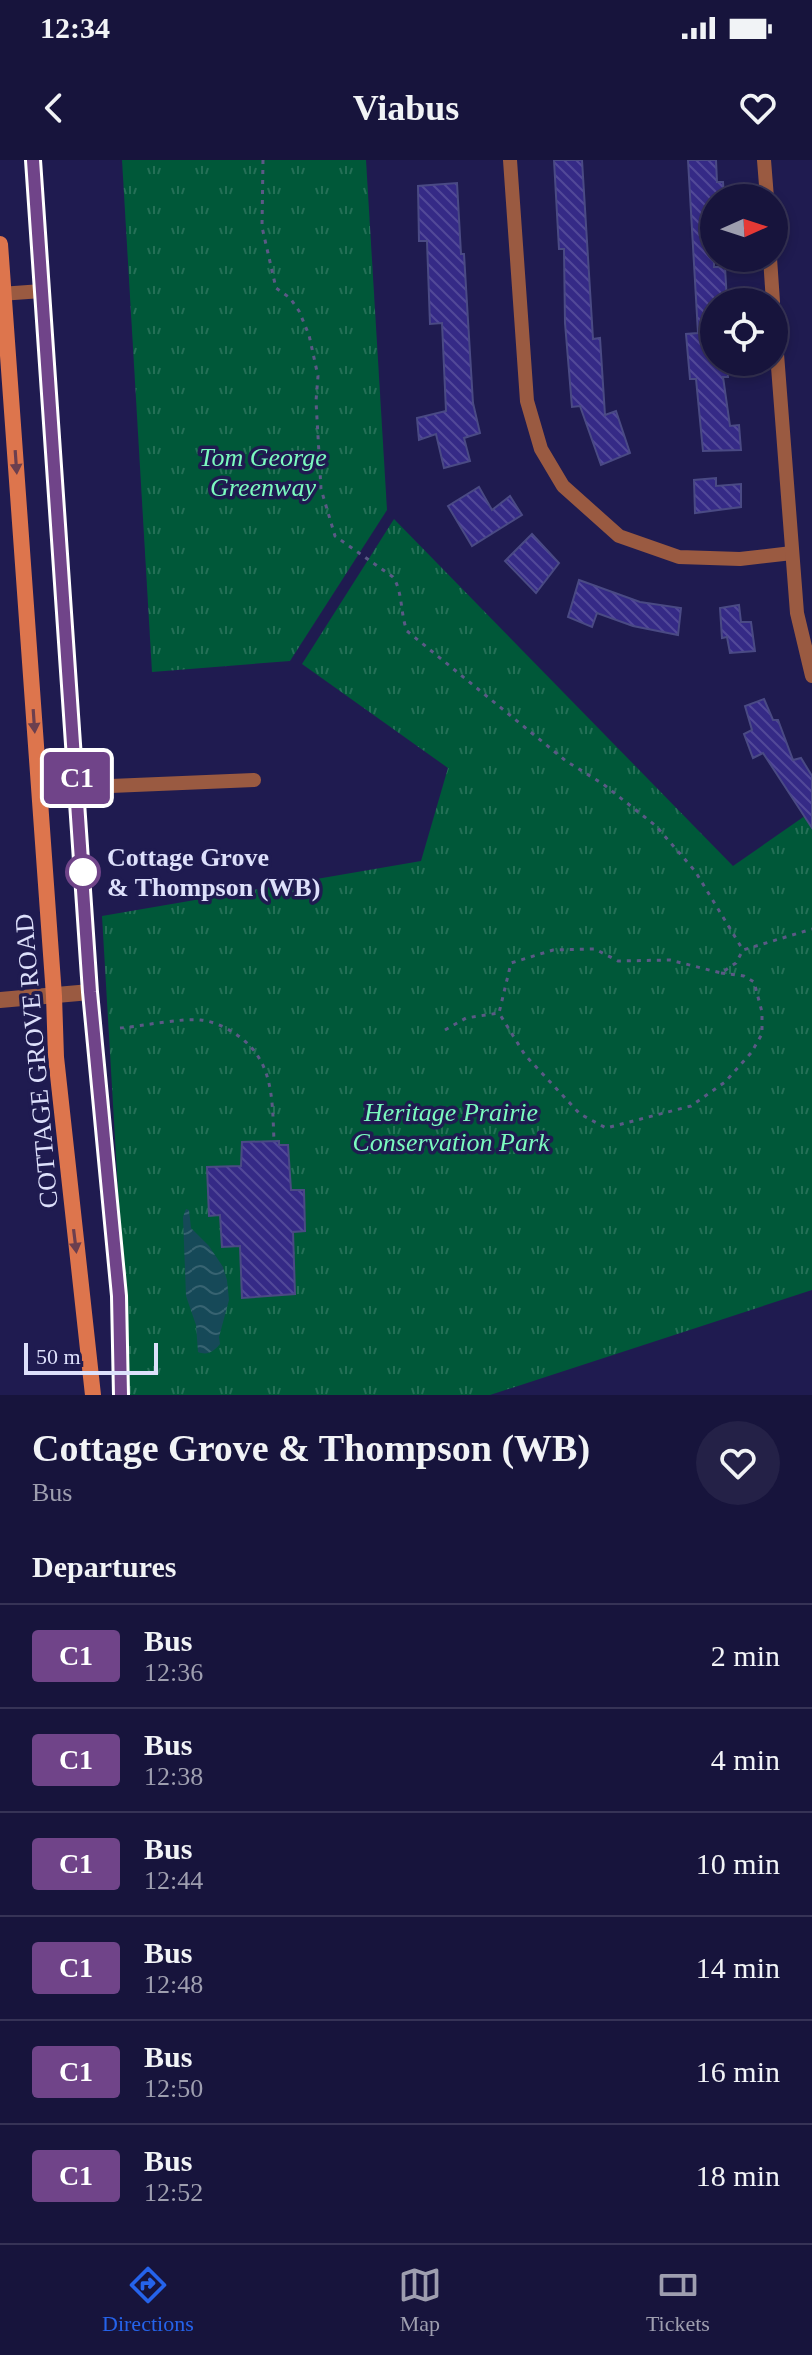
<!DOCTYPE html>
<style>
:root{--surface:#17143c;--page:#242147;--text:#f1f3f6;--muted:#9e9eaf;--line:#363356;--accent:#2563eb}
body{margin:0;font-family:Georgia,serif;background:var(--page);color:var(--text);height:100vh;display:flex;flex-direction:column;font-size:30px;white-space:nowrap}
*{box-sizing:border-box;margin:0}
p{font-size:26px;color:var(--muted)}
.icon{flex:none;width:44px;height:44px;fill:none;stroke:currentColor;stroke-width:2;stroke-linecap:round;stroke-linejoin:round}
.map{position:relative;height:1235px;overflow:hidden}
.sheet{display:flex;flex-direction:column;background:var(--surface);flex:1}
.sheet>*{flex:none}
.badge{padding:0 16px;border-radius:6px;font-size:28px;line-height:52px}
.needle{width:52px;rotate:87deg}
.controls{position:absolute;left:700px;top:24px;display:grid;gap:16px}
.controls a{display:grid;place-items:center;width:88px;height:88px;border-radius:50%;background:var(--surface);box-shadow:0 4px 12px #0003,0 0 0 2px var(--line);font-size:40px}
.scale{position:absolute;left:24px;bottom:20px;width:134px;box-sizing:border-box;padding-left:8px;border:4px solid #dde0fb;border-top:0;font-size:22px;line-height:28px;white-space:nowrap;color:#dde0fb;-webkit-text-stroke:6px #1f1b50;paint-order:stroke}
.map>.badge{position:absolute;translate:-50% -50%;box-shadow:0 0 0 4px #fff}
h2{padding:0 32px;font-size:30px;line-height:72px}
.round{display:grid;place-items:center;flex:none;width:84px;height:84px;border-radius:42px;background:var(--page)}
.overview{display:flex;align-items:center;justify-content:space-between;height:136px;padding:0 32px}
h1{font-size:38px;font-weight:700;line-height:60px}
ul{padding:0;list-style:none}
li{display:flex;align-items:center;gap:24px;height:104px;padding:0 32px;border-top:2px solid var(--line)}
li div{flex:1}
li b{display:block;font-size:30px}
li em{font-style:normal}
li .badge{min-width:88px;font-weight:700;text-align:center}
.status{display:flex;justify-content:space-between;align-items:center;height:56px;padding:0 40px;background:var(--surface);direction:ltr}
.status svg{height:22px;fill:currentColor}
header{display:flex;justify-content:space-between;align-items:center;height:104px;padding:0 32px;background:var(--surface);font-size:36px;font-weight:700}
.tab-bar{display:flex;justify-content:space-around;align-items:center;height:112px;border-top:2px solid var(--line);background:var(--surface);font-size:22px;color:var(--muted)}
.tab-bar a{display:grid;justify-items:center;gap:4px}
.tab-bar .current{color:var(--accent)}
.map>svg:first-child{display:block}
.grass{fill:url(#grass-tufts)}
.water{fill:url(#water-waves)}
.building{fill:url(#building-back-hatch);stroke:#4a4a84;stroke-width:2}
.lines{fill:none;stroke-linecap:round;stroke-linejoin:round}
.path{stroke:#5b5986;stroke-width:3;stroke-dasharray:4 6;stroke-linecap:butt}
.minor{stroke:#9a5a41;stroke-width:14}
.tertiary{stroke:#9a5a41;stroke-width:16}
.secondary{stroke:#dd754d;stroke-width:16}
.oneway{fill:#6b3f4f}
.line-casing{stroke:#fff;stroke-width:18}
.line{stroke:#704489;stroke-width:12}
.stop-dot{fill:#fff;stroke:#704489;stroke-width:4}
.labels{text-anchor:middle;stroke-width:7;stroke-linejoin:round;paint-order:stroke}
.park-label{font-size:26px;font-style:italic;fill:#7bfabf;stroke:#1f1b50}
.stop-label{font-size:26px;font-weight:bold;fill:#dde0fb;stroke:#1f1b50;text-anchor:start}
.street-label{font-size:26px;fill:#dde0fb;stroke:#1f1b50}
</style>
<div class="status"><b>12:34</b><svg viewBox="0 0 49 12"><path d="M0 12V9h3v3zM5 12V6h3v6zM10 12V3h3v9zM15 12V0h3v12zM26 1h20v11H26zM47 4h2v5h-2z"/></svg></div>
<header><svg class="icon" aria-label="back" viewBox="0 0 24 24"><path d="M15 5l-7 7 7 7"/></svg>Viabus<svg class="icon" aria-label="heart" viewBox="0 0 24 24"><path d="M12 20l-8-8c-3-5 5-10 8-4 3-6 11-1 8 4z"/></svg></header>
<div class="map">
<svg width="812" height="1235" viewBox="0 0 812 1235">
<defs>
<pattern id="grass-tufts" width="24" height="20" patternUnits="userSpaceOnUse" patternTransform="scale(2)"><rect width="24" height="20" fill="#005839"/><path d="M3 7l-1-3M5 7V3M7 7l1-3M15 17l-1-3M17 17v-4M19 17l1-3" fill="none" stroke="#257057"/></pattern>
<pattern id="water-waves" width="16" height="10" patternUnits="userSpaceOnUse" patternTransform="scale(2)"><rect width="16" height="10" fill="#164958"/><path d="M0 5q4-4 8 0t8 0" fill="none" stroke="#376371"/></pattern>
<pattern id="building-back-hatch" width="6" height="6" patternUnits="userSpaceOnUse" patternTransform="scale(2)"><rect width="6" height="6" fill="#352a86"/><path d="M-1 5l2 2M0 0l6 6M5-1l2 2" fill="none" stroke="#524998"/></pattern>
</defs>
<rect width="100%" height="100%" fill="#1f1b50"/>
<g class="grass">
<polygon points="122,0 366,0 387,350 290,501 152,512"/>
<polygon points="394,359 733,706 812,651 812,1130 490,1235 130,1235 102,756 421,701 448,608 302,504"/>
</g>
<path class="water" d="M186,1049L189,1050L191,1068L209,1086L223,1107L227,1120L229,1140L219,1177L220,1184C214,1191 208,1196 198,1192L196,1165L186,1136L183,1057Z"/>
<g class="building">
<polygon points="554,0 582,0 593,179 600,178 605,255 616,251 630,293 601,305 580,246 572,247 565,163 564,89 559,89"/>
<polygon points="688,0 716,0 717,22 723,22 724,38 714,38 714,107 725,107 727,142 714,142 714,202 727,202 728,217 723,217 730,266 739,265 741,290 703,291 696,219 690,219 686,174 698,173"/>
<polygon points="457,23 461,94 464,94 473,243 480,273 464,278 470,301 444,308 436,274 419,280 417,258 446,251 442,163 430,164 427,81 419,81 418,26"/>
<polygon points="716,318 716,326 741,324 741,347 695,353 694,320"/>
<polygon points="479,327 492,350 510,336 522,355 472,386 448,346"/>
<polygon points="532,374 559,403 536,433 505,401"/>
<polygon points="579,420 640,442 681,448 678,475 633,466 597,453 592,467 568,457"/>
<polygon points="739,445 741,462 751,462 755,491 730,493 727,477 722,478 720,448"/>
<polygon points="764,539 773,560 778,560 793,600 801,598 812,616 812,668 763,593 753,598 744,574 752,570 745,546"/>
<polygon points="279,981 279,985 288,985 291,1030 304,1030 305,1071 293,1072 295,1134 242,1138 240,1086 222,1087 220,1055 209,1056 207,1007 241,1006 242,982"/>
</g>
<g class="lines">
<g class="path">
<path d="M263,0L262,67L276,128L290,138L299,151L309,175L318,216L316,241L321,329L335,376L393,417C403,432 400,453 407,471L566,601L603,624L656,666L695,711L743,790"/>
<polyline points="721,813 744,816 754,822 762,852 762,874 751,893 725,922 691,946 606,968 580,954 525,895 499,853 511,803 553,790 595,789 618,801 670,800 721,813 736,803 743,790 812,769"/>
<path d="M120,868C143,866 180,858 201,860C211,861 223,866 231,871C274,897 272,936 274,981"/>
<polyline points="445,870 466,858 499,853"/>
</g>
<g class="minor">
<polyline points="510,0 527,241 541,289 563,326 619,376 679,397 740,399 792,393"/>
<polyline points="764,0 767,38"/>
<polyline points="770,98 773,142"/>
<polyline points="0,134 42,131"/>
<polyline points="774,155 797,453 812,516"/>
<polyline points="39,629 254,620"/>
</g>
<polyline class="tertiary" points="0,840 90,832"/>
<g class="secondary">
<polyline points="33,0 90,832 119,1136 121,1235"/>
<polyline points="0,84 54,836 56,897 93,1235"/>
</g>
</g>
<defs><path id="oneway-solid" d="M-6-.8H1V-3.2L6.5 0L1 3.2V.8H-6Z" transform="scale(2)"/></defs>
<g class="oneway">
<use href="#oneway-solid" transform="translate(16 302) rotate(86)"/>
<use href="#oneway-solid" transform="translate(34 561) rotate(86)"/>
<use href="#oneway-solid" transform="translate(75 1081) rotate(83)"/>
</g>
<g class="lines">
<g class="line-casing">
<polyline id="line" points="33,0 90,832 119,1136 121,1235"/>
</g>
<use href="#line" class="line"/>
</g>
<circle class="stop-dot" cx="83" cy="712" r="16"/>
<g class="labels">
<g class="park-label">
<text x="263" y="306">Tom George<tspan x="263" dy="30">Greenway</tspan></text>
<text x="451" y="961">Heritage Prairie<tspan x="451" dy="30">Conservation Park</tspan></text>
</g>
<g class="stop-label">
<text x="107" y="706">Cottage Grove<tspan x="107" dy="30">&amp; Thompson (WB)</tspan></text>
</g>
<g class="street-label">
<text transform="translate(36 901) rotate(-95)" y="9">COTTAGE GROVE ROAD</text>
</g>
</g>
</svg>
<div class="controls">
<a><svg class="needle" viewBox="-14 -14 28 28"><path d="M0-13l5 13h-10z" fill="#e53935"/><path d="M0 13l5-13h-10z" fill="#9e9eaf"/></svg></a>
<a><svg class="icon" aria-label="locate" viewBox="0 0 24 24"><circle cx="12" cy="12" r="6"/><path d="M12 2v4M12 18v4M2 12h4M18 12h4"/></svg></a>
</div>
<div class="scale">50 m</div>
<b class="badge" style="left:77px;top:618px;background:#704489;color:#fff">C1</b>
</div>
<section class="sheet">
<div class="overview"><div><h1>Cottage Grove &amp; Thompson (WB)</h1><p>Bus</p></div><a class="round"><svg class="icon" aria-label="heart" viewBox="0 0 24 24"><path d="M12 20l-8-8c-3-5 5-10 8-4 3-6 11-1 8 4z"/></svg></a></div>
<h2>Departures</h2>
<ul>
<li><span class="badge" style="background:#704489;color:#fff">C1</span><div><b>Bus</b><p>12:36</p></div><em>2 min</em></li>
<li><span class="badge" style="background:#704489;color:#fff">C1</span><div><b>Bus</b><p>12:38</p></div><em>4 min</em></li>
<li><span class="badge" style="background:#704489;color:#fff">C1</span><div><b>Bus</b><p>12:44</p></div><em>10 min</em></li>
<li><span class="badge" style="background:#704489;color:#fff">C1</span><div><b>Bus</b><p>12:48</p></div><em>14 min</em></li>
<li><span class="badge" style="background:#704489;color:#fff">C1</span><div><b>Bus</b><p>12:50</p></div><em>16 min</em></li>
<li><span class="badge" style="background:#704489;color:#fff">C1</span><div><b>Bus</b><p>12:52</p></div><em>18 min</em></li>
</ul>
</section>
<nav class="tab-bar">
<a class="current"><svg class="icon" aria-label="directions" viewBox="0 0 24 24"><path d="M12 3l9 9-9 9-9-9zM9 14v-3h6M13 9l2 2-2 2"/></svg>Directions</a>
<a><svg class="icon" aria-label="map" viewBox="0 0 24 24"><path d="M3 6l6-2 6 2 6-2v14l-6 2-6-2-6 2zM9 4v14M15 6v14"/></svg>Map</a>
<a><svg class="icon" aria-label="tickets" viewBox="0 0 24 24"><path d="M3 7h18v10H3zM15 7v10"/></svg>Tickets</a>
</nav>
